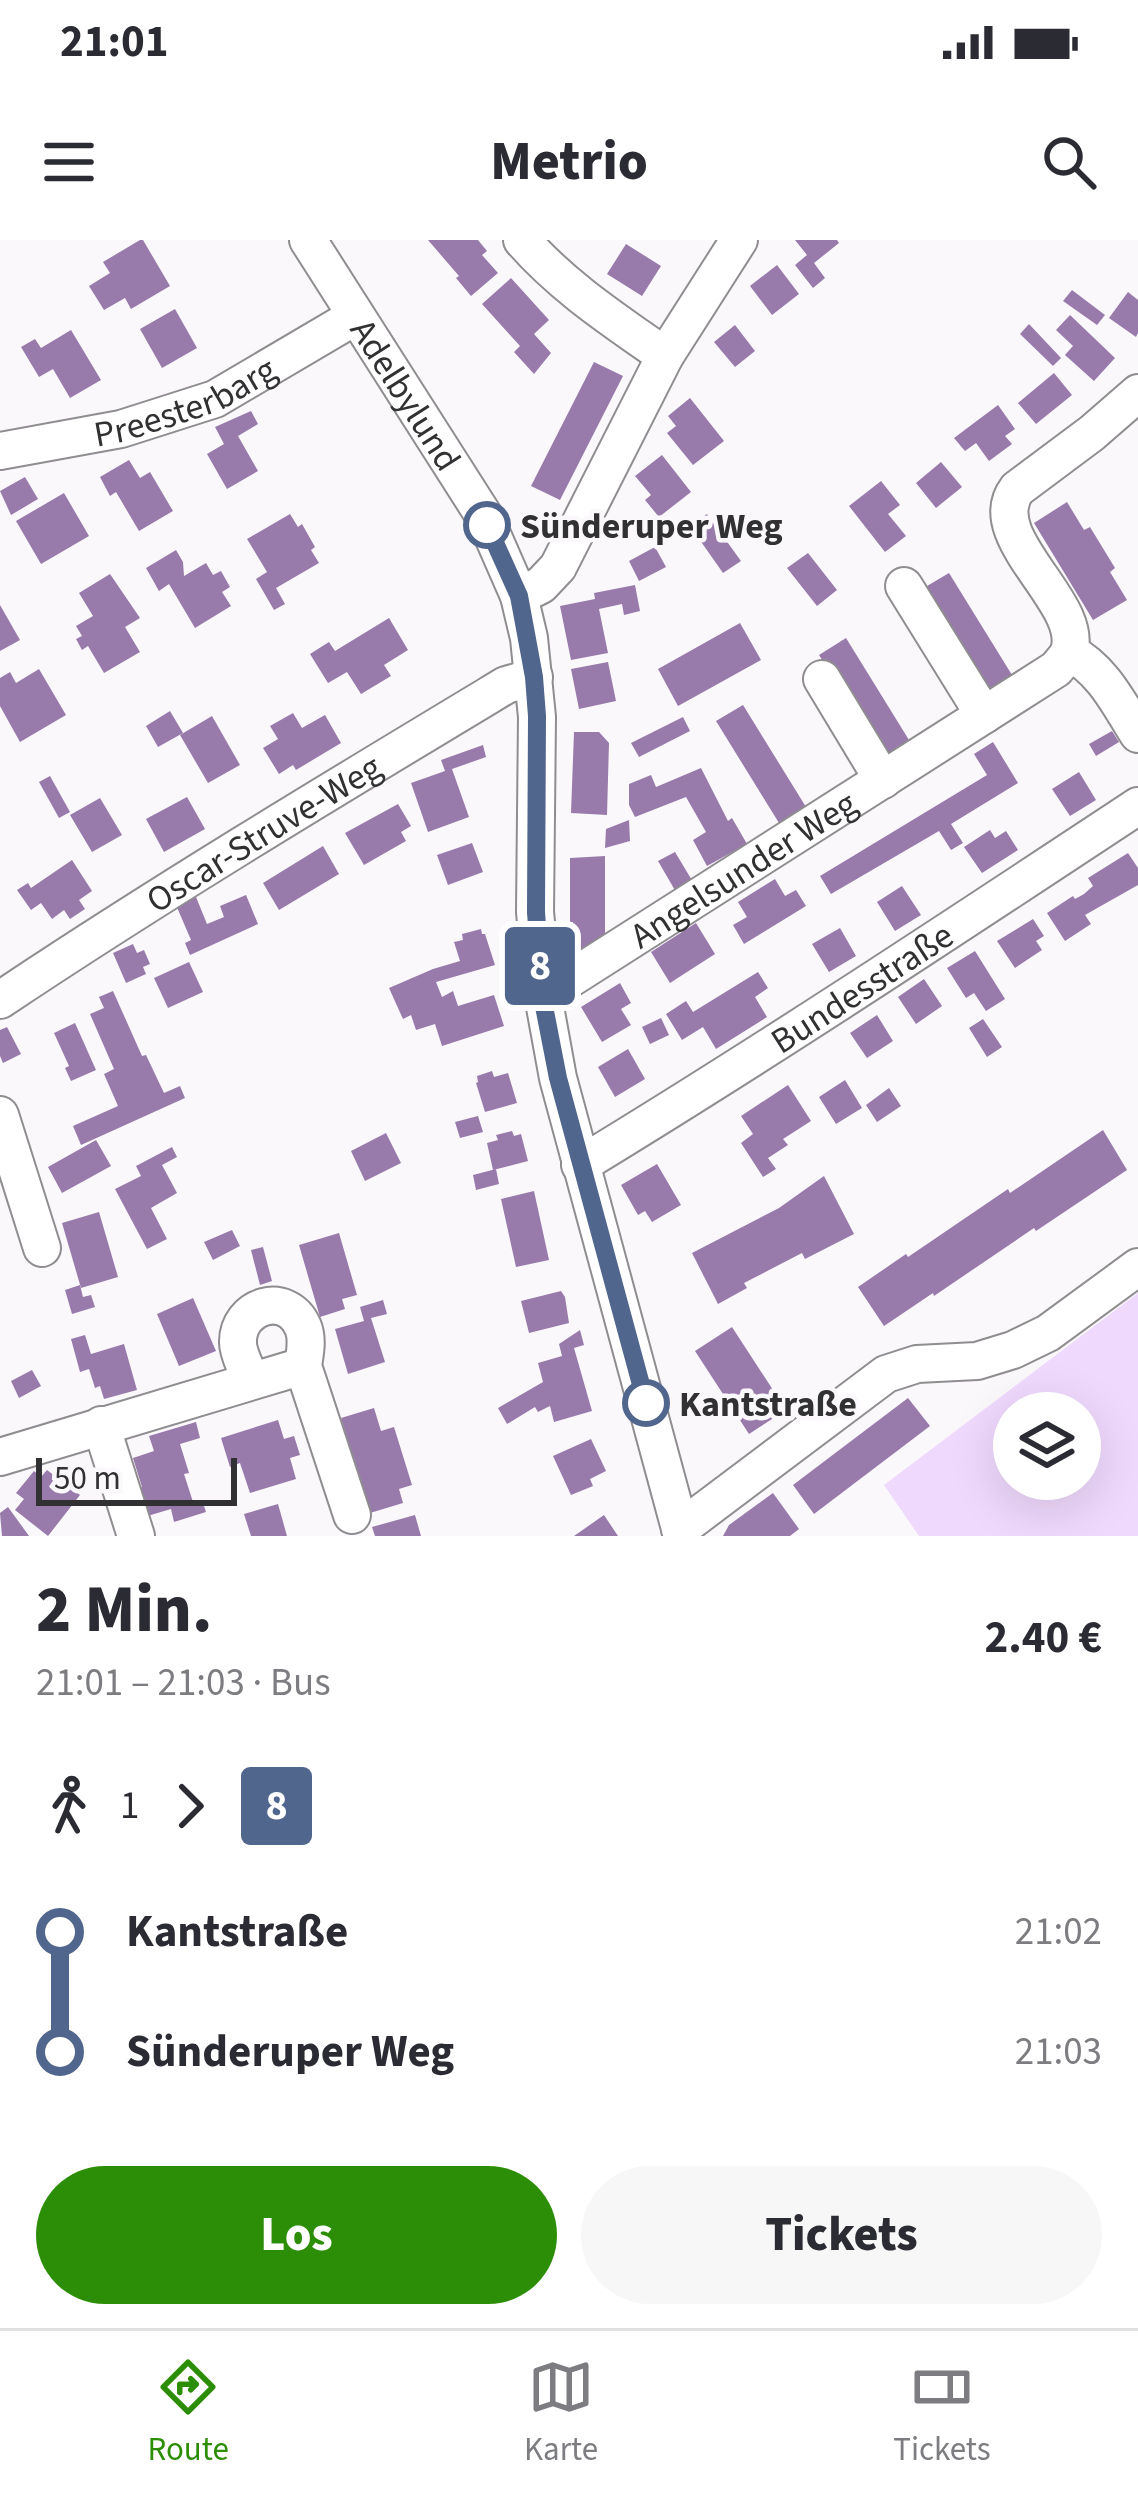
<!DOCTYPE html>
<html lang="de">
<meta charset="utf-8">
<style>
:root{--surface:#fff;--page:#f7f7f7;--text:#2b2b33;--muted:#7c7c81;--line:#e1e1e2;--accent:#2c8e06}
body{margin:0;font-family:"Source Sans 3",sans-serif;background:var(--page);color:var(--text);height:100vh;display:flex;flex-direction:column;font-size:45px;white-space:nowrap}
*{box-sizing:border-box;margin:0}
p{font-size:39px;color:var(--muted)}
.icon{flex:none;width:66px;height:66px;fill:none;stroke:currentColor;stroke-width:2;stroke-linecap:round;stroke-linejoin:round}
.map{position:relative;height:1296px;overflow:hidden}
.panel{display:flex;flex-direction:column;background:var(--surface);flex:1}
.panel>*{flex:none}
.badge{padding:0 24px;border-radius:9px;font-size:42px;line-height:78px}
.controls{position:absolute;left:993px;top:1152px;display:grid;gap:24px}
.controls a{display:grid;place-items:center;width:108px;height:108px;border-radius:50%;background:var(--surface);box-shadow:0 12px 48px #0002;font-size:60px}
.scale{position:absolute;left:36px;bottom:30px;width:201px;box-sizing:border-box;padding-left:12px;border:6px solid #313032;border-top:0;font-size:33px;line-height:42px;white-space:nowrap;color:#313032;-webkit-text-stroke:9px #fbf8fc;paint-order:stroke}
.map>.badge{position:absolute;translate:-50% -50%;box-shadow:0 0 0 6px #fff}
.legs{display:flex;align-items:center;gap:18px;height:132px;padding:0 36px;font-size:39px}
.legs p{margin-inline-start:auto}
.overview{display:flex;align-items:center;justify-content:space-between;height:204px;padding:0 36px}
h1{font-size:66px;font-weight:800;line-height:90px}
.cta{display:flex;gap:24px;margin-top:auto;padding:24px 36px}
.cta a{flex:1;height:138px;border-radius:72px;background:var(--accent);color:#fff;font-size:48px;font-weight:800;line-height:138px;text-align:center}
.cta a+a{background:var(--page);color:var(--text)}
ul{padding:0 36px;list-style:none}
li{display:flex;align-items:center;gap:42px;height:120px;font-size:45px}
li i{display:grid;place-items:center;width:18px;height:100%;margin:0 15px;background:currentColor}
li i::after{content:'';width:30px;height:30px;margin:-15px;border:9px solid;border-radius:50%;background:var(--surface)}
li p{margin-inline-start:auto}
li:first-child i{background:linear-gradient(#0000 50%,currentColor 0)}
li:last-child i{background:linear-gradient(currentColor 50%,#0000 0)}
.status{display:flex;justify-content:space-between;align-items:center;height:84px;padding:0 60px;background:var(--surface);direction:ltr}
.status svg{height:33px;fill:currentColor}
header{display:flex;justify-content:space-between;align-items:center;height:156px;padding:0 36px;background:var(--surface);font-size:54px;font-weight:800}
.dock{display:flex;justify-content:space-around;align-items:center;height:168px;border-top:3px solid var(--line);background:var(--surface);font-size:33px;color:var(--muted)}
.dock a{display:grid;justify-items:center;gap:6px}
.dock .on{color:var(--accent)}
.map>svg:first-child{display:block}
.green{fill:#efd9fd;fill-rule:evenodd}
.building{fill:#987aab}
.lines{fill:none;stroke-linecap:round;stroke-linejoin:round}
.minor-casing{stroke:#8f8d90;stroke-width:40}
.minor{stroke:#fff;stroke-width:36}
.line-1-casing{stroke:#fff;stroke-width:27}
.line-1{stroke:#51668d;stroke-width:18}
.stop-1-dot{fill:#fff;stroke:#51668d;stroke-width:6}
.labels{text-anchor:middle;stroke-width:9;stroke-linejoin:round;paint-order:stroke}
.street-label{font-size:36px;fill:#313032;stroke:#fbf8fc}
.stop-label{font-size:36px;font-weight:bold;fill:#313032;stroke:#fbf8fc;text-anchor:start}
</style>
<div class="status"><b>21:01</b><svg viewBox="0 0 49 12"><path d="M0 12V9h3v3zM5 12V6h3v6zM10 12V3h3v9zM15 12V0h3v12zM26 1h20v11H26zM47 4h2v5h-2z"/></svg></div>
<header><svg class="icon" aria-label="menu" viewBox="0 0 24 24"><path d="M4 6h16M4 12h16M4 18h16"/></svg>Metrio<svg class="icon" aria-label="search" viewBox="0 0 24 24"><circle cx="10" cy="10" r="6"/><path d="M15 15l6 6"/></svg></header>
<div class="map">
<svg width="1138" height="1296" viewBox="0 0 1138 1296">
<rect width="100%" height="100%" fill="#fbf8fc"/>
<path class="green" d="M1138,1053V1296H919L884,1245ZM1014,1173H1080V1239H1014Z"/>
<g class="building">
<polygon points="140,0 143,0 170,46 131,69 125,58 104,70 89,46 110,33 103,22"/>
<polygon points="428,0 478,0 487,11 482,15 498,33 471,56 456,38 459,36"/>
<polygon points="795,0 837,0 839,3 814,23 825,38 813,48 795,25 807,15"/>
<polygon points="626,4 661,26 642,56 607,34"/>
<polygon points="777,25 799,54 772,75 750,46"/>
<polygon points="511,38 549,80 534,94 551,113 534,134 514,112 520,106 482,64"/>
<polygon points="1072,50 1105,75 1097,85 1063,61"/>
<polygon points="1128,52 1138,60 1138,93 1136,97 1109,78"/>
<polygon points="175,69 197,108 162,128 140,89"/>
<polygon points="1070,75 1115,118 1094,141 1065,115 1073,106 1056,90"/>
<polygon points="1029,84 1061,118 1053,126 1020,94"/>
<polygon points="735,85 755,111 735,127 714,102"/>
<polygon points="71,90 101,140 70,158 53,129 39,137 21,107 35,99 41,108"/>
<polygon points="594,122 623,136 560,260 531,246"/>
<polygon points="1054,133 1072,155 1036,184 1018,163"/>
<polygon points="690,158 724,201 693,225 667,193 676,186 668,176"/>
<polygon points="998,165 1015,189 1005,196 1012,204 989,221 976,203 965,211 954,198"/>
<polygon points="251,171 258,184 238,196 258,231 227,249 207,214 224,204 215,187"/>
<polygon points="662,215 691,252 659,277 645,260 651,255 635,236"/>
<polygon points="129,220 140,238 150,232 173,271 139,291 116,252 110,256 100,237"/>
<polygon points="941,222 962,247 936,268 916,243"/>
<polygon points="25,237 38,259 11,275 0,251"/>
<polygon points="881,241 900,265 888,274 906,296 885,312 849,266"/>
<polygon points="64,253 89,296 41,324 16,281"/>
<polygon points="1067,262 1084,290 1090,287 1115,328 1110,332 1127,360 1093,380 1034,283"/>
<polygon points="290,274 298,287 302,284 315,307 311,310 319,323 276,348 285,364 274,370 256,339 267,332 247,299"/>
<polygon points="707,274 741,321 723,333 690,286"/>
<polygon points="655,307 666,327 639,341 629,321"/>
<polygon points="176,310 183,322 184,336 206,323 213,335 221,331 230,347 222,352 231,366 195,388 169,344 159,351 146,328"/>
<polygon points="808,313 837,350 817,366 787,328"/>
<polygon points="949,333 1012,435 986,451 922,349"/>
<polygon points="110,334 140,378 125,387 140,412 104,433 88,406 82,410 76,399 82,396 76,386 93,376 79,353"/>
<polygon points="635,345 640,371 624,375 622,364 599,369 608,413 571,420 560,366 595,359 594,353"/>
<polygon points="0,365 20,400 0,411"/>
<polygon points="389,378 408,410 384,425 391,436 361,454 347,432 328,443 310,414 329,402 335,411"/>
<polygon points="740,383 761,420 678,466 658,429"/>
<polygon points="846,398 909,500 882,517 819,415"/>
<polygon points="608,422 616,461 579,469 571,429"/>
<polygon points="39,429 66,475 20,502 0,466 0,438 10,432 16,443"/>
<polygon points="743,465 806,567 779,583 716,481"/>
<polygon points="170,471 183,493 158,507 146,486"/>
<polygon points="293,473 302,488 325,475 341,503 296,530 293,525 279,534 263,508 278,499 270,486"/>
<polygon points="212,476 240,525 208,543 180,495"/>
<polygon points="683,477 690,491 639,517 631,503"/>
<polygon points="1112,491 1119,502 1096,516 1089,504"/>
<polygon points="574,492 599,492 609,503 607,575 571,573"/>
<polygon points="993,502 1018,543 951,584 963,603 951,610 939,591 831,654 820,636 987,535 974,514"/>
<polygon points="483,505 486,517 452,529 469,577 428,592 411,543 445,531 441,520"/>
<polygon points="701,528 728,581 732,578 747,604 707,626 693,600 706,592 686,557 635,577 629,565 629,544 651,535 656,547"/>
<polygon points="1079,532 1096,560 1070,576 1052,549"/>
<polygon points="50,536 70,572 59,578 39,542"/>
<polygon points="187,557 205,589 164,612 146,579"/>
<polygon points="100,558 122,595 92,612 70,575"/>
<polygon points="398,564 411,586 401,592 406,601 364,625 345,593"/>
<polygon points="629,580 630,601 605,608 606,589"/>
<polygon points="990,590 995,598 1006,591 1018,610 982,633 964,607"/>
<polygon points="472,603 483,632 448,645 437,615"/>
<polygon points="323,606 339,634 279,670 263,643"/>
<polygon points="675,612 693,642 676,652 658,621"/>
<polygon points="1128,613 1138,628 1138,645 1085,675 1091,684 1065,701 1047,673 1073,656 1075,659 1084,654 1093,646 1088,638"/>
<polygon points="605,616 605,698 580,711 574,707 573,682 570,682 570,618"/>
<polygon points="72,620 92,651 79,660 85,669 70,679 64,670 52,679 41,663 31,670 17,650 28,643 31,648"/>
<polygon points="775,639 785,656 796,650 806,666 744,704 733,685 747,677 738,662"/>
<polygon points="902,646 921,675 895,691 877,662"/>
<polygon points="246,655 258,684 190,715 185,703 191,700 176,665 196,657 207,684 224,677 220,666"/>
<polygon points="1033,679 1044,696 1036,701 1042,710 1015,728 997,701"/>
<polygon points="696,683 715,714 670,743 651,712"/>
<polygon points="840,688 856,716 829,732 812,704"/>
<polygon points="481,689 482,694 485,694 495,725 436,742 442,757 453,751 458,766 494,755 504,786 442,806 435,784 416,790 411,775 403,779 389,748 433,729 460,721 454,702 463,700 462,694"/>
<polygon points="133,704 137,713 144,710 150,724 143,727 146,734 126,743 113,713"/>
<polygon points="975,711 1005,759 986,771 974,753 966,758 947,728"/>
<polygon points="189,722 203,752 168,768 154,738"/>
<polygon points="758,732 768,748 755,757 767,777 716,809 703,787 682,800 666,774 686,761 693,772"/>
<polygon points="924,739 942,766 916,784 898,757"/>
<polygon points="620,743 631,763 621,769 631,785 602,802 581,767"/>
<polygon points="113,751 142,816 146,815 164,853 180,846 185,858 81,905 73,886 118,866 104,834 114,829 90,774 104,768 99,757"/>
<polygon points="877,775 893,801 867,818 850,793"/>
<polygon points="661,778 669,795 650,804 642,787"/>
<polygon points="983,779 1002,807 987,817 969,788"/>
<polygon points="75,783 96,830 71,841 65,828 69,826 54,793"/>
<polygon points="7,787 21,814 3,823 0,816 0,790"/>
<polygon points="628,809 645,839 615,857 598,827"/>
<polygon points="492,831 494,837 508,833 517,863 485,872 476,843 478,842 477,836"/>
<polygon points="845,840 862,868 836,884 819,857"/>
<polygon points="788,845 811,881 783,899 788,905 768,918 776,929 763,937 741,903 753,894 741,876"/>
<polygon points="889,848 901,866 877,882 866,865"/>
<polygon points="478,876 483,892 460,898 455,882"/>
<polygon points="1103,890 1127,930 1036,991 1034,988 934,1056 933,1053 884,1086 858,1047 906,1014 908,1017 1008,949 1010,953"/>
<polygon points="512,891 514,896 521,894 528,921 493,930 487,903 498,900 496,895"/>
<polygon points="386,893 401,923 365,941 351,911"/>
<polygon points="96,900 111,926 62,953 48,927"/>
<polygon points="172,907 177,917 162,925 177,953 151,968 167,999 147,1009 115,949 141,936 136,926"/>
<polygon points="657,924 681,965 652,982 645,971 638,975 621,945"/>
<polygon points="496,929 499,944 476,950 473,935"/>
<polygon points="824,936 854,994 805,1019 802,1013 744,1043 747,1048 718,1064 692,1013 779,968"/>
<polygon points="534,951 549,1020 516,1027 501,959"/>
<polygon points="99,972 118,1037 81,1048 62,983"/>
<polygon points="232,990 240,1006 213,1020 204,1002"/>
<polygon points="339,993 357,1055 342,1059 345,1069 320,1077 299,1005"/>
<polygon points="263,1007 272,1041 260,1045 251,1010"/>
<polygon points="80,1045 83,1057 91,1055 95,1067 72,1074 65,1050"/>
<polygon points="561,1051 565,1057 569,1083 529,1093 521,1061"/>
<polygon points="193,1058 216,1111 179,1126 157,1074"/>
<polygon points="383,1060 387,1074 371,1078 385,1122 348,1134 335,1089 364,1081 360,1067"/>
<polygon points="732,1087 786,1170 749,1194 695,1111"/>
<polygon points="580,1090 584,1105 574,1108 592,1171 554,1182 550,1166 538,1172 535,1167 507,1184 498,1168 543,1142 538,1123 562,1116 559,1104"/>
<polygon points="85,1095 91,1114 124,1104 137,1150 104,1159 100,1146 95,1148 89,1129 80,1132 71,1099"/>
<polygon points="32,1130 41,1146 19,1158 11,1141"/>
<polygon points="908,1158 930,1186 814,1274 793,1245"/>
<polygon points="374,1168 381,1191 394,1187 412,1245 399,1249 403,1263 370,1273 341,1178"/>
<polygon points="278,1180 284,1199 294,1196 300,1215 290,1218 296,1239 250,1253 240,1223 230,1227 221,1198"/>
<polygon points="196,1182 200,1198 180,1204 189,1233 184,1234 193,1262 202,1260 206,1272 174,1282 171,1269 144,1277 136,1249 142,1247 133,1218 154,1211 149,1196"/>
<polygon points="591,1199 606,1231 590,1239 593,1246 571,1255 553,1216"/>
<polygon points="47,1230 80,1255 48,1296 15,1270 24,1259 16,1253 34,1231 41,1237"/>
<polygon points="773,1253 799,1289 790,1296 723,1296 729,1285"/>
<polygon points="278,1264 287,1296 251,1296 244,1274"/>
<polygon points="8,1267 29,1296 2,1296 0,1273"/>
<polygon points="415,1275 421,1296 375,1296 372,1287"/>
<polygon points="604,1275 618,1296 574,1296"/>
</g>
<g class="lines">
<g class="minor-casing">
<g id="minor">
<path id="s1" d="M308,0L484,276L519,356L529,398L537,477L535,672L543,756L558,838L682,1296"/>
<path d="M522,0C563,47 614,80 665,116"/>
<path id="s2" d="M0,211L121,189L215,159L356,76"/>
<polyline points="904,346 984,475"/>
<polyline points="519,356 541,345 558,327 665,116 739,0"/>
<path d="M1069,412C1103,430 1118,462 1138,494"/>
<polyline points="822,439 883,540"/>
<path id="s3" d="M543,756L1056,429C1060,424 1065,419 1068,414C1089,365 980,298 1017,249L1092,193L1138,153"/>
<path id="s4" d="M0,760C165,650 335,548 506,445L534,437"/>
<polyline points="0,875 42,1008"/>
<path id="s5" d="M580,925C769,810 953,688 1138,566"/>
<path d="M250,1140C247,1129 238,1114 238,1103C237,1065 287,1050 303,1087C308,1099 305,1113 303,1126L352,1275"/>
<polyline points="101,1185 136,1296"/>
<polyline points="0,1217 303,1126"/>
<polyline points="680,1289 886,1134 917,1124 977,1121 1013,1110 1048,1093 1138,1027"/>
</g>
</g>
<use href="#minor" class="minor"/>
</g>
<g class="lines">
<g class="line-1-casing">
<polyline id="line-1" points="487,285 519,356 534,437 537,476 536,672 542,756 558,838 646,1163"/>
</g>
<use href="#line-1" class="line-1"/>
</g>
<g class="stop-1-dot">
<circle cx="487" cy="285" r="21"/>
<circle cx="646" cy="1163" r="21"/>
</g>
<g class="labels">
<g class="street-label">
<text dy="13" stroke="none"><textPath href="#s1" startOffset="183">Adelbylund</textPath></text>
<text dy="13" stroke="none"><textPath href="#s2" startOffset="192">Preesterbarg</textPath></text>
<text dy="13" stroke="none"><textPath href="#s4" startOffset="312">Oscar-Struve-Weg</textPath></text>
<text dy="13" stroke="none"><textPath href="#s3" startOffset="237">Angelsunder Weg</textPath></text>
<text dy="13" stroke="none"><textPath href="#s5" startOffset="333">Bundesstraße</textPath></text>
</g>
<g class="stop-label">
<text x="520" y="298">Sünderuper Weg</text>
<text x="679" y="1176">Kantstraße</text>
</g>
</g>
</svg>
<div class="controls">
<a><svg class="icon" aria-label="layers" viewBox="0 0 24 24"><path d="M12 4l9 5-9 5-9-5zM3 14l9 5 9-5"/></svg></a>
</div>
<div class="scale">50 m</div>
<b class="badge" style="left:540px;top:726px;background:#51668d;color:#fff">8</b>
</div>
<section class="panel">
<div class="overview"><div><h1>2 Min.</h1><p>21:01 – 21:03 · Bus</p></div><b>2.40 €</b></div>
<div class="legs"><svg class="icon" aria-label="walk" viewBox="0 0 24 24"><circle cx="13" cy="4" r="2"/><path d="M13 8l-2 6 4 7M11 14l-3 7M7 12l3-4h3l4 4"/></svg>1<svg class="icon" aria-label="forward" viewBox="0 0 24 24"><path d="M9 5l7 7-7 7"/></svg><b class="badge" style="background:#51668d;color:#fff">8</b></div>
<ul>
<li><i style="color:#51668d"></i><b>Kantstraße</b><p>21:02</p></li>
<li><i style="color:#51668d"></i><b>Sünderuper Weg</b><p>21:03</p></li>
</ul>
<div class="cta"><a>Los</a><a>Tickets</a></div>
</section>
<nav class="dock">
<a class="on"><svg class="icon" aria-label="directions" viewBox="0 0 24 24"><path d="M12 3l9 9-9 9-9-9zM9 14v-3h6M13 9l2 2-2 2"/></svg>Route</a>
<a><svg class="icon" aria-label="map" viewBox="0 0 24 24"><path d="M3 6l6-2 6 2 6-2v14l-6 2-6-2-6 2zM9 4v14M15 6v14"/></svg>Karte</a>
<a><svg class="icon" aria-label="tickets" viewBox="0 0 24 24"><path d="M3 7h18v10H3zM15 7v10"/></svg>Tickets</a>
</nav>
